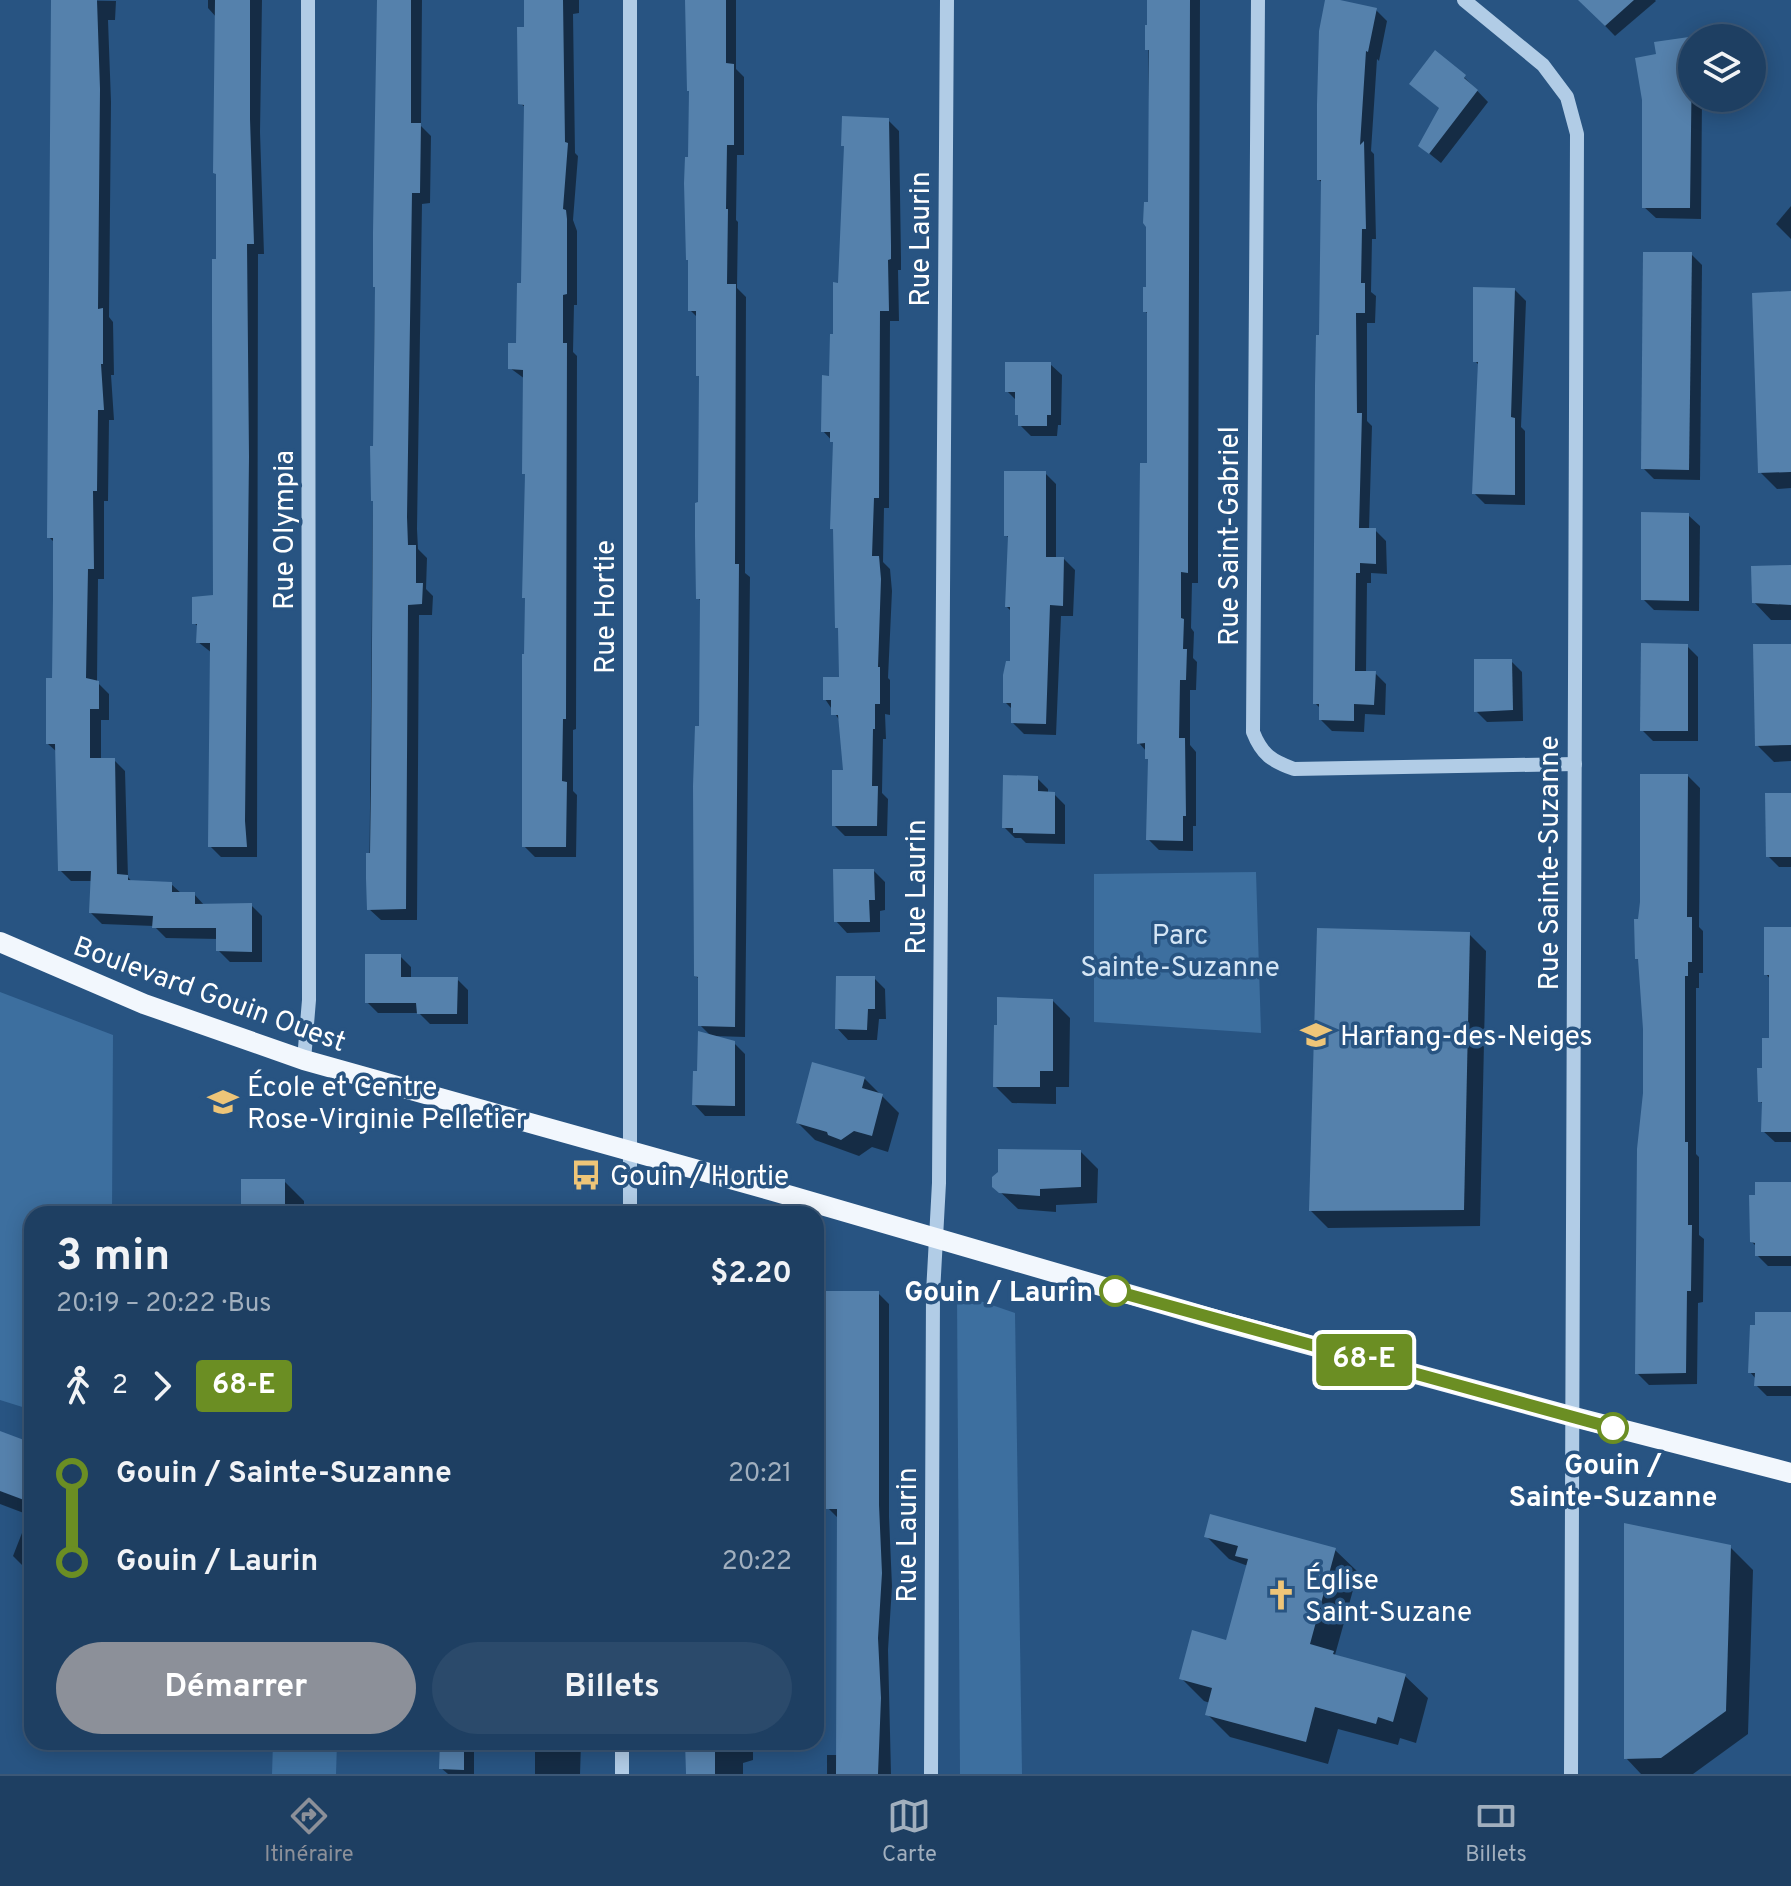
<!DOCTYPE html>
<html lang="fr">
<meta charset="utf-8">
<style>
:root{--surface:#1e3f62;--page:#2b4a6b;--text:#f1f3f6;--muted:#a1afbe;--line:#3c5877;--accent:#8c9099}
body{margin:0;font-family:Overpass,sans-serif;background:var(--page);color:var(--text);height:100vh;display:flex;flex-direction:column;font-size:30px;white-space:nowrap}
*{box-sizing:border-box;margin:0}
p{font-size:26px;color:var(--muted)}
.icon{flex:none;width:44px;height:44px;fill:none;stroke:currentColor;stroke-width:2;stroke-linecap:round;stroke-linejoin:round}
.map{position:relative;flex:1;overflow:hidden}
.details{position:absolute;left:24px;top:1206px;width:800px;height:544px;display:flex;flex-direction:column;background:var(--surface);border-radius:24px;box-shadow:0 4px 20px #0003,0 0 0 2px var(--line)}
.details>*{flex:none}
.badge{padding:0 16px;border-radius:6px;font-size:28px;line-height:52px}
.fabs{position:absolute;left:1678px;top:24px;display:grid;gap:16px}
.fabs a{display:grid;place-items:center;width:88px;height:88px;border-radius:50%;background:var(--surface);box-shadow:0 4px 20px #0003,0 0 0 2px var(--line);font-size:40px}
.map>.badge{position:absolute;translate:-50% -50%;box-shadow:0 0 0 4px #fff}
.legs{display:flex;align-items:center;gap:12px;height:88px;padding:0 32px;font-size:26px}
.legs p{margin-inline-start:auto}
.summary{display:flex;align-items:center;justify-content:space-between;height:136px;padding:0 32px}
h1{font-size:44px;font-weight:700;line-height:60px}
.action{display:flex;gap:16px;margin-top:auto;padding:16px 32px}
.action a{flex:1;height:92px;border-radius:48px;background:var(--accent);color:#fff;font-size:32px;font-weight:700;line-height:92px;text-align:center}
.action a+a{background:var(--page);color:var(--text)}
ul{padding:0 32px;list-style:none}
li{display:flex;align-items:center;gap:28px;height:88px;font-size:30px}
li i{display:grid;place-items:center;width:12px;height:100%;margin:0 10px;background:currentColor}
li i::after{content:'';width:20px;height:20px;margin:-10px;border:6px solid;border-radius:50%;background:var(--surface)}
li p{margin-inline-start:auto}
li:first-child i{background:linear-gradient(#0000 50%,currentColor 0)}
li:last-child i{background:linear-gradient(currentColor 50%,#0000 0)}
.menu{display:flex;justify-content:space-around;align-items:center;height:112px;border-top:2px solid var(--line);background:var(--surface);font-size:22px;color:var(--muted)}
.menu a{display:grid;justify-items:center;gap:4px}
.menu .current{color:var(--accent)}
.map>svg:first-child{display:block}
.green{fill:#3d6f9f}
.shadow{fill:#0007}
.building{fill:#5581ac}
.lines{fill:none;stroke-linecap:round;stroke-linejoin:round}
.minor{stroke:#b1cce6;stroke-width:14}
.major{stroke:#f2f7fd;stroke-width:20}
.line-1-casing{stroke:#fff;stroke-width:18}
.line-1{stroke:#6b8e23;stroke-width:12}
.stop-1-dot{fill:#fff;stroke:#6b8e23;stroke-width:4}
.labels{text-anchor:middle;stroke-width:7;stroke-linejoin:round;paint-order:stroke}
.street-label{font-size:28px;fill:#fff;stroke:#285482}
.park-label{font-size:28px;fill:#d4e5f5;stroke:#285482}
.poi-label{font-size:28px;fill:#fff;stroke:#285482;text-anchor:start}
.stop-label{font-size:28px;font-weight:bold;fill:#fff;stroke:#285482;text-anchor:end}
</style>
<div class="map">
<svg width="1791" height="1774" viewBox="0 0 1791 1774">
<rect width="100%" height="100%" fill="#285482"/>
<g class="green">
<polygon points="1256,872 1261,1033 1094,1022 1094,874"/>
<polygon points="0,992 113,1035 112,1214 32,1214 32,1410 0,1400"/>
<polygon points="957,1293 1015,1313 1022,1774 960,1774"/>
<polygon points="273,1742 337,1742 336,1774 272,1774"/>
</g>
<g class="shadow">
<polygon points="52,0 116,1 115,20 108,20 111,102 109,317 113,322 114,375 111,375 114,420 109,420 108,501 104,501 104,579 98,579 97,682 109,694 109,720 101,720 101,760 114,760 125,771 128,877 133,883 171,884 182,894 194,894 205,906 251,905 262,916 262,962 230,962 218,950 218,939 166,938 154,926 102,924 91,913 93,881 71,881 60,870 57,752 48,744 53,680 55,543 49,537"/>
<polygon points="208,0 262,0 260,132 264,254 258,254 257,857 221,857 210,846 212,653 198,642 199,627 194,623 215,597 217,18 208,8"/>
<polygon points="378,0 422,0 421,126 431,136 430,203 422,204 417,529 418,549 427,558 426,589 433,596 432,615 419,615 417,920 381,920 369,909"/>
<polygon points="526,0 579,0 579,13 573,14 575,153 578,156 573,220 577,231 577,305 574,305 573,352 577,356 576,729 573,730 573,791 577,795 576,857 535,857 524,846 527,476 525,379 510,368 518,345 523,285 526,108 520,103"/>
<polygon points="687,0 736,0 736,69 744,77 744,155 737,155 736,220 738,222 737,288 746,297 745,573 750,577 745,1037 714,1036 734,1043 745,1054 745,1116 705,1116 694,1104 699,1073 712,1037 700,1025 700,980 696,976 701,728 702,602 698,598 701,379 698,375 698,318 690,310 691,92"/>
<polygon points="1148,0 1200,0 1198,553 1198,583 1192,583 1191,628 1194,632 1193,658 1197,662 1196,690 1190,690 1190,745 1196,752 1196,826 1193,826 1193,851 1159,850 1148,839 1150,761 1147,752 1139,743 1149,465 1149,315 1145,311 1148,289 1150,204"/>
<polygon points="1327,0 1376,10 1387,21 1379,61 1377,59 1371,151 1374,154 1376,239 1372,239 1371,292 1376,296 1375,323 1367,323 1367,421 1372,426 1369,530 1375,530 1386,541 1387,574 1371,573 1371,583 1367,583 1366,673 1375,673 1386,684 1385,715 1365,714 1364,732 1332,731 1321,720 1321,709 1315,703 1323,183 1319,180"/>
<polygon points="1580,0 1655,0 1656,1 1615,36"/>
<polygon points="1689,39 1692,43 1692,98 1702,98 1701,219 1656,218 1644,207 1658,55"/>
<polygon points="1464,77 1488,102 1441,163 1420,146 1441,109 1411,84"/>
<polygon points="888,120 899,131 901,257 901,270 898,270 899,321 890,321 889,508 884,508 883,562 890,569 892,591 888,678 890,680 890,715 885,714 886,739 883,739 882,793 888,799 887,836 845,836 834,825 846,772 840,721 825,699 841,679 840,631 837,627 835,531 832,528 835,444 823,431 840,285"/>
<polygon points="1791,206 1791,239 1776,224"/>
<polygon points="1691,254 1702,265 1700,480 1654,479 1643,468"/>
<polygon points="1515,290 1526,301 1521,427 1525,431 1525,505 1485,504 1474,493 1480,366 1475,361"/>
<polygon points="1791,293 1791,488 1777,489 1760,472"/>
<polygon points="1050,364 1062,375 1061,425 1058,425 1057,436 1031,436 1020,425 1017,401 1007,391"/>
<polygon points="1045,473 1056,484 1056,559 1064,559 1075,570 1073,616 1061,616 1056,735 1024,734 1013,723 1013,710 1005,702 1012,662 1012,612 1007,607 1010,539 1006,535"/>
<polygon points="1688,515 1700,526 1699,611 1654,610 1643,599"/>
<polygon points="1791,567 1791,620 1771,620 1754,602"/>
<polygon points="1687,646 1698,657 1698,741 1653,741 1642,730"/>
<polygon points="1791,646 1791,761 1774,762 1757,745"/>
<polygon points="1511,661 1522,672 1523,721 1487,722 1476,711"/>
<polygon points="1688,776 1700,788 1699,927 1703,931 1703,973 1699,973 1699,988 1696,988 1696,1154 1699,1157 1699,1235 1704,1239 1703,1302 1698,1303 1697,1384 1649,1385 1637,1373 1645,1029 1640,962 1637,958 1640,921"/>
<polygon points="1037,778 1048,789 1048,793 1054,794 1065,805 1065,844 1026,843 1021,838 1015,838 1004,827"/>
<polygon points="1791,795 1791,867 1779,867 1768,856"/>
<polygon points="874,871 885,882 885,910 880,911 880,932 847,933 836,921"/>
<polygon points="1791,929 1791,1142 1775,1142 1763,1131 1764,1105 1760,1101 1771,1040 1771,980 1766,974"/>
<polygon points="1469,934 1486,951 1480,1226 1328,1228 1311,1211"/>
<polygon points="400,956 411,967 411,979 457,979 468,990 468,1024 430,1024 419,1013 378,1013 367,1002"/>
<polygon points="874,978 885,989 886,1019 879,1019 877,1040 848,1040 837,1028"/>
<polygon points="1053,1001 1070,1018 1069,1087 1056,1087 1056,1104 1012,1103 995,1086"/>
<polygon points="864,1078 899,1113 888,1152 872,1147 859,1156 815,1140 798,1123"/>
<polygon points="1081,1152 1098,1169 1097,1203 1056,1205 1056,1212 1018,1209 994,1186"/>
<polygon points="284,1181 304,1201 304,1214 243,1214"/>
<polygon points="1791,1184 1791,1266 1768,1266 1757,1255 1757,1247 1752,1242"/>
<polygon points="878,1293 889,1304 889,1517 892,1586 888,1650 891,1774 827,1774 827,1755 838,1755 839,1519 828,1508"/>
<polygon points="1791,1314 1791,1396 1767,1396 1756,1385 1756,1379 1750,1372"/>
<polygon points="0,1433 32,1445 32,1575 13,1556 29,1515 0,1504"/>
<polygon points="1206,1536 1335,1550 1358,1572 1335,1655 1405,1676 1428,1698 1416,1743 1400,1738 1398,1745 1338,1729 1328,1764 1230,1737 1207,1714 1210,1703 1204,1701 1181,1678 1227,1642 1248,1566 1229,1559"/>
<polygon points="1730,1547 1753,1570 1748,1734 1693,1774 1641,1774 1626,1758"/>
<polygon points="442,1742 474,1742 474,1774 448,1774 441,1768"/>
<polygon points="535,1742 581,1742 580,1774 535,1774"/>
<polygon points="688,1742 753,1742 753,1760 743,1763 743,1774 686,1774"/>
</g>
<g class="building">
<polygon points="51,0 97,0 100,89 98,309 103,308 103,364 101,364 104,410 98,410 97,491 93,491 94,569 88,569 86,678 99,681 99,709 90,709 90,758 115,758 117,874 128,875 128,880 172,882 172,892 195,892 195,904 252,903 252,952 216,951 216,928 152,928 153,916 89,913 91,871 58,871 55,744 46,744 46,678 52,678 53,599 53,538 47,538"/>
<polygon points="215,0 250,0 250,119 254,244 247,244 249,457 245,821 247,847 208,847 210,643 196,643 197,624 192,624 192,597 213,595 212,322 212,259 216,259 216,174 213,173"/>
<polygon points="377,0 411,0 411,123 421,123 420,193 412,193 407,517 408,545 416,545 416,583 423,583 422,604 408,605 406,909 367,910 366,879 366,853 370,853 371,784 373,501 371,501 370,446 373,446 375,287 373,287 373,232"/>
<polygon points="524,0 563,0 565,142 568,143 563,209 566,210 567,219 567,294 563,295 563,343 567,343 566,719 563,719 562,781 567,782 566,847 522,847 522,654 524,654 525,598 522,598 525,474 522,474 523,370 508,369 508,343 516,343 517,283 521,283 524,105 518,104 517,27 524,27"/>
<polygon points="685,0 726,0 726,63 734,64 734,145 727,145 726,209 728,209 727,284 736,284 735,564 739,564 735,1027 698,1026 698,977 694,976 693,786 695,726 699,726 700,599 696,599 695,537 695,503 698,502 699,376 696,376 696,311 688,311 688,260 686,260 684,183 685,157 688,157 689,91 687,91"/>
<polygon points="1147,0 1190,0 1188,541 1188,573 1181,572 1181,618 1184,619 1183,649 1187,649 1186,680 1180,680 1179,738 1185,738 1186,816 1183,816 1183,841 1146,840 1148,759 1145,759 1145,743 1137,744 1140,463 1147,463 1147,312 1143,312 1143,287 1146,287 1146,227 1143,223 1144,202 1148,202 1149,50 1145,50 1145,25 1147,25"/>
<polygon points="1325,0 1340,0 1377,8 1368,52 1366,51 1360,145 1364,141 1366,229 1362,229 1361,283 1365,283 1365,313 1356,313 1357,413 1362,413 1359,528 1376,528 1376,564 1360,563 1360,573 1356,573 1355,671 1376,671 1374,705 1354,704 1354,721 1319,720 1319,704 1313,704 1315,385 1316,335 1319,335 1321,180 1317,180 1317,104 1319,31"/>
<polygon points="1578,0 1634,0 1605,26"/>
<polygon points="1689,37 1692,54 1690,208 1642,208 1642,100 1635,58 1656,54 1654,42"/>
<polygon points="1435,50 1466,75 1464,78 1478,90 1429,154 1418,146 1439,108 1409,84"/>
<polygon points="842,116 889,118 891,245 891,259 888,260 889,311 880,311 879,498 874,498 872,556 879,556 881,579 878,667 880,667 880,704 875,704 875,729 873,729 872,786 878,786 877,826 832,826 832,770 843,770 838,715 831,715 831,700 823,700 823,677 839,677 838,628 835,628 833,529 830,529 833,442 830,442 830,432 821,432 822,375 829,376 830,334 833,334 833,282 838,283 844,146 841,146"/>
<polygon points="1643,252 1692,252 1689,470 1641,469"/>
<polygon points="1473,287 1515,288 1511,417 1515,418 1515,495 1472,494 1478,362 1473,362"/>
<polygon points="1791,291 1791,472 1758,473 1752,293"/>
<polygon points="1005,362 1051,362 1051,415 1047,415 1047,426 1018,426 1018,415 1015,415 1015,392 1005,392"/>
<polygon points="1004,471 1046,471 1046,557 1064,557 1063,606 1050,605 1046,724 1011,723 1011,703 1003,703 1003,675 1006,661 1010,661 1010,607 1005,607 1008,536 1004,536"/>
<polygon points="1641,512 1689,513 1689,601 1641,600"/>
<polygon points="1791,565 1791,605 1752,603 1751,566"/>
<polygon points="1641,643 1688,644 1688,731 1640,731"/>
<polygon points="1753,644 1791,644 1791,745 1755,746"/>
<polygon points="1474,659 1512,659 1513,710 1474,712"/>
<polygon points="1640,774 1688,774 1687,917 1692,917 1692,962 1688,962 1688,976 1685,976 1685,1142 1688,1142 1688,1225 1692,1225 1691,1291 1687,1291 1686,1373 1635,1374 1637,1149 1643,1093 1643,1029 1638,959 1635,959 1634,919 1638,919 1640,902"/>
<polygon points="1003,775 1038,776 1038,791 1055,792 1055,834 1013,833 1013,828 1002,828"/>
<polygon points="1765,793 1791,793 1791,857 1766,857"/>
<polygon points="833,869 874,869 875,900 869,900 870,922 834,922"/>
<polygon points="1764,927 1791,927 1791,1132 1761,1132 1762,1102 1758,1102 1757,1068 1762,1068 1762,1038 1769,1038 1769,975 1764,975"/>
<polygon points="1317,928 1470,932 1464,1210 1309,1211"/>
<polygon points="365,954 401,954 401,977 458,977 457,1014 417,1014 416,1003 365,1003"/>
<polygon points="836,976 875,976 875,1009 868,1009 867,1030 835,1029"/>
<polygon points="997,997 1053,999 1053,1071 1040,1071 1040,1087 993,1087 994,1025 997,1025"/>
<polygon points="698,1031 735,1041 735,1106 692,1105 693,1071 697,1071"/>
<polygon points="812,1062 865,1077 862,1088 883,1094 872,1136 854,1131 841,1140 828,1135 827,1132 796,1123"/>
<polygon points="998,1149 1081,1150 1081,1187 1040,1189 1040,1196 999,1193 992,1187 992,1177 998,1172"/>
<rect x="241" y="1179" width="44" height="35"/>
<polygon points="1755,1182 1791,1182 1791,1256 1755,1256 1755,1243 1750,1242 1749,1195 1755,1195"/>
<polygon points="825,1291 879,1291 879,1505 882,1573 878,1638 881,1698 878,1774 836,1774 837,1509 826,1509"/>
<polygon points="1755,1312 1791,1312 1791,1386 1754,1386 1755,1373 1748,1373 1750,1325 1755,1325"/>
<polygon points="0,1431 32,1443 32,1503 0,1491"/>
<polygon points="1210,1514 1336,1548 1310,1644 1334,1651 1333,1654 1406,1674 1393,1722 1378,1717 1376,1724 1315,1707 1306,1742 1205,1715 1212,1688 1179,1679 1192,1630 1226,1640 1248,1559 1235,1556 1238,1546 1204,1537"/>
<polygon points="1624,1523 1731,1545 1726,1711 1661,1758 1624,1759"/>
<polygon points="440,1742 464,1742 464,1770 439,1769"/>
<polygon points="685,1742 715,1742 715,1774 686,1774"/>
</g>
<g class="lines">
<g class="minor">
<polyline points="630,0 630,1214"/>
<path d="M1258,0L1253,732C1262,755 1272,761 1294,769L1575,764"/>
<polyline points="1464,0 1543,65 1567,97 1577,134 1571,1774"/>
<polyline points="304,1060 309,1000 308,0"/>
<polyline points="622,1774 622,1742"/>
<polyline points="931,1774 933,1293 939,1183 947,0"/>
</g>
<polyline class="major" points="0,942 144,1004 304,1060 791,1196 1221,1321 1574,1417 1791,1473"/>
</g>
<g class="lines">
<g class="line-1-casing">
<polyline id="line-1" points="1115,1291 1613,1428"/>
</g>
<use href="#line-1" class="line-1"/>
</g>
<defs>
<g id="school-bare" transform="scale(2.4)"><path d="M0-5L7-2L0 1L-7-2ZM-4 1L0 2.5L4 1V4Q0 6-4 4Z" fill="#eec578" stroke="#285482" stroke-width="2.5" paint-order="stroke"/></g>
<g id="bus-bare" transform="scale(2.4)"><path d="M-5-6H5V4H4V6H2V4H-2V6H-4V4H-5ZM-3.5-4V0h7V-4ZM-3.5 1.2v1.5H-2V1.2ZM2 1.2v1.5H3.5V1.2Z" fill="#eec578" stroke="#285482" stroke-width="2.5" paint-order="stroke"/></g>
<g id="church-bare" transform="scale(2.4)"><path d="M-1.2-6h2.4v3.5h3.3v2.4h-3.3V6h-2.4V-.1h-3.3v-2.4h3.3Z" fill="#eec578" stroke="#285482" stroke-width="2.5" paint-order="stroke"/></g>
</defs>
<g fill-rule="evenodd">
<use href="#school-bare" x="1316" y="1035"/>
<use href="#school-bare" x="223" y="1102"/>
<use href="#bus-bare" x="586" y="1175"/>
<use href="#church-bare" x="1281" y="1595"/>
</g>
<g class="stop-1-dot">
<circle cx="1115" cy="1291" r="14"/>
<circle cx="1613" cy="1428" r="14"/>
</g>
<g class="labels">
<g class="street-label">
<text transform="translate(919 239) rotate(-90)" y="10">Rue Laurin</text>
<text transform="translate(283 530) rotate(-90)" y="10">Rue Olympia</text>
<text transform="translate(1228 536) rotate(-90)" y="10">Rue Saint-Gabriel</text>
<text transform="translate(604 607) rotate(-90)" y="10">Rue Hortie</text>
<text transform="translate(1548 863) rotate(-90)" y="10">Rue Sainte-Suzanne</text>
<text transform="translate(915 887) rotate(-90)" y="10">Rue Laurin</text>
<text transform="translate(210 993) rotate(20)" y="10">Boulevard Gouin Ouest</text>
<text transform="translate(906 1535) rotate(-90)" y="10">Rue Laurin</text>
</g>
<g class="park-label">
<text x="1180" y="944">Parc<tspan x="1180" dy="32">Sainte-Suzanne</tspan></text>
</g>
<g class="poi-label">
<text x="1340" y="1045">Harfang-des-Neiges</text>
<text x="247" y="1096">École et Centre<tspan x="247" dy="32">Rose-Virginie Pelletier</tspan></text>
<text x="610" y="1185">Gouin / Hortie</text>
<text x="1305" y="1589">Église<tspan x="1305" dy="32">Saint-Suzane</tspan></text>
</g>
<g class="stop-label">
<text x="1093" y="1301">Gouin / Laurin</text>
<text x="1613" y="1474" text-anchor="middle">Gouin /<tspan x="1613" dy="32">Sainte-Suzanne</tspan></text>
</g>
</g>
</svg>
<div class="fabs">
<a><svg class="icon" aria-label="layers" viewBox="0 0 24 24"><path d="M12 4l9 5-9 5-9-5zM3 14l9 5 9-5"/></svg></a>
</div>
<b class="badge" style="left:1364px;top:1360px;background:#6b8e23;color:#fff">68-E</b>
<section class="details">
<div class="summary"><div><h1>3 min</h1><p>20:19 – 20:22 · Bus</p></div><b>$2.20</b></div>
<div class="legs"><svg class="icon" aria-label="walk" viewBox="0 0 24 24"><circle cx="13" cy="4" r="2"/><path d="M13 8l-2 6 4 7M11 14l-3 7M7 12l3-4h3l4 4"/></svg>2<svg class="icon" aria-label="forward" viewBox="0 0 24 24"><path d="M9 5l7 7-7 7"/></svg><b class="badge" style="background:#6b8e23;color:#fff">68-E</b></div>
<ul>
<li><i style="color:#6b8e23"></i><b>Gouin / Sainte-Suzanne</b><p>20:21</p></li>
<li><i style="color:#6b8e23"></i><b>Gouin / Laurin</b><p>20:22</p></li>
</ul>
<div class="action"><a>Démarrer</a><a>Billets</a></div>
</section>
</div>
<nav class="menu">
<a class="current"><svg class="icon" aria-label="directions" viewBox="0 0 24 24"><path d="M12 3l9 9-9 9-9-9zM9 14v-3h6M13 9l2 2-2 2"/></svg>Itinéraire</a>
<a><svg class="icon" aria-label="map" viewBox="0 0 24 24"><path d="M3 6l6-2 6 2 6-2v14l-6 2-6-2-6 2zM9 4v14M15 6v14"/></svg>Carte</a>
<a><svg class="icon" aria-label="tickets" viewBox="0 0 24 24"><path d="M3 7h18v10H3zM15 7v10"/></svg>Billets</a>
</nav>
